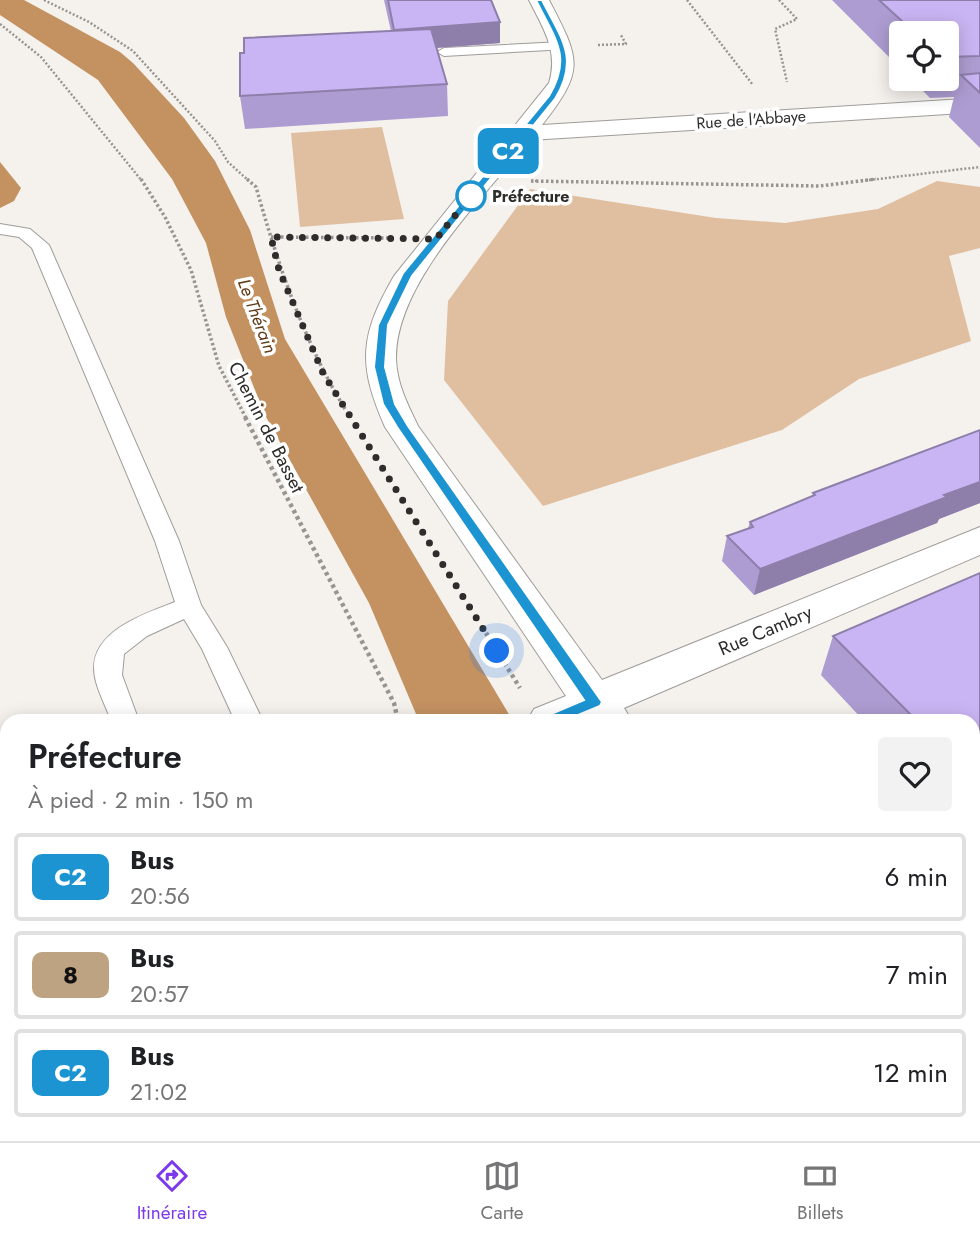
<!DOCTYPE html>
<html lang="fr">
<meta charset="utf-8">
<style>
:root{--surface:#fff;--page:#f2f2f2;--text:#202124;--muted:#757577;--line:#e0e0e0;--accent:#7c3aed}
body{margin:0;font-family:Jost,sans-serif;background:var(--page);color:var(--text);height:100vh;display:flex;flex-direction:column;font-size:26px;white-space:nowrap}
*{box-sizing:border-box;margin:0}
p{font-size:23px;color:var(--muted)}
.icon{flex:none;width:38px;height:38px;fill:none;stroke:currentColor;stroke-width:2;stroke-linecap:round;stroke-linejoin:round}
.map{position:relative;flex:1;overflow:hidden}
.details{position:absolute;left:0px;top:714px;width:980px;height:427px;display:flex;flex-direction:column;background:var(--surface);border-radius:21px 21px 0 0;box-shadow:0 4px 18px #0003}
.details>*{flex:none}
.badge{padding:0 14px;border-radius:10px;font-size:24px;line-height:46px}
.tools{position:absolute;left:889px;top:21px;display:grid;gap:14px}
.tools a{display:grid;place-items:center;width:70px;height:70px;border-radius:7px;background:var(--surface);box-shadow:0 4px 18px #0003;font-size:35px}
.you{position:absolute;width:35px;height:35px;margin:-18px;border:5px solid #fff;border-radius:50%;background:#1a73e8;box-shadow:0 0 0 10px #1a73e833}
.map>.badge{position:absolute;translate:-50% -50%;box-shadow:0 0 0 4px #fff}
.round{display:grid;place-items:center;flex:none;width:74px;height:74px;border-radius:7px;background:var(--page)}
.summary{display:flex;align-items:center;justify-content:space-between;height:119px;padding:0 28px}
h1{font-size:33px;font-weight:600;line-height:52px}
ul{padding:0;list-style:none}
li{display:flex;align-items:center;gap:21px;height:88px;margin:0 14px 10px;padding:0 14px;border:4px solid var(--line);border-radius:7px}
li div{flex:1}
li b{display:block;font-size:26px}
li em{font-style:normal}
li .badge{min-width:77px;font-weight:700;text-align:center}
.tab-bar{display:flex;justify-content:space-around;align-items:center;height:98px;border-top:2px solid var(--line);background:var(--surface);font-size:19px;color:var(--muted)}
.tab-bar a{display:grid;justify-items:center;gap:4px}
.tab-bar .on{color:var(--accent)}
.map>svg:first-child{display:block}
.green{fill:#e0bfa1}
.water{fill:#c49161}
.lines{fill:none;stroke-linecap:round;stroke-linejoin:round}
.service-casing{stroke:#a09c99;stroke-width:2}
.minor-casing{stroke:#a09c99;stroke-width:2}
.path-far3{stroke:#979592;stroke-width:2.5;stroke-dasharray:2 2;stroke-linecap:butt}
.path-far2{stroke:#979592;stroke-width:3.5;stroke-dasharray:2.5 2.5;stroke-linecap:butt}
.path-far1{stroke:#979592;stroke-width:4.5;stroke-dasharray:3.5 3.5;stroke-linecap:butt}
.path{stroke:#979592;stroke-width:6;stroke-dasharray:4.5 4.5;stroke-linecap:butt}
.service{fill:#fff;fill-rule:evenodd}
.minor{fill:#fff;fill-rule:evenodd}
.wall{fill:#ad9cd1}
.shaded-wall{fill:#8d7faa}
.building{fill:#c9b5f3;stroke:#8d7faa;stroke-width:2}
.line{fill:#1c94d2;stroke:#fff;stroke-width:2}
.walk{stroke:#2e2d2c;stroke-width:7;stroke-dasharray:0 12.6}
.stop-dot{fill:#fff;stroke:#1c94d2;stroke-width:3.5}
.labels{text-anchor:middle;stroke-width:7;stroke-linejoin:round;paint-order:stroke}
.far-street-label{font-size:16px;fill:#2e2d2c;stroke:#fff}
.far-stop-label{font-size:16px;font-weight:bold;fill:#2e2d2c;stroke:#fff;text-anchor:start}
.far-water-label{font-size:18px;font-style:italic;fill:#5e3a16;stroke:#fff}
.street-label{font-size:19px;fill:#2e2d2c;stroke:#fff}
</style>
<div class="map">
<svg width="980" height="1141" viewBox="0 0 980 1141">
<rect width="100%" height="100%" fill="#f5f1ed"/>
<g class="green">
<polygon points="382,127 404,219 300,227 291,133"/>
<polygon points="937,181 980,187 980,248 949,256 971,341 859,379 782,430 543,506 444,380 448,301 530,189 716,218 785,223 878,209"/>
</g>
<g class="water">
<polygon points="0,0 24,0 120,52 133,63 184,118 215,161 250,230 285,339 513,721 419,721 369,603 265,415 226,317 206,243 172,179 98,80 0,15"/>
<polygon points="0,162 21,188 14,201 0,208"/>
<polygon points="653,1134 754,1134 758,1141 656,1141"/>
</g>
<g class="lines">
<g class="service-casing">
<g id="service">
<polygon points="562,42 569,46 567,49 444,56 437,52 444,48"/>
<path d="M0,224L30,229L49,245L179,541L201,605L227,647L263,721H235L202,649L184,619L147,636L124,654L122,675L139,721H111C106,705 94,686 94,668C94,630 146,613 175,602L155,541L32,248L19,237L0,234Z"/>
</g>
</g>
<g class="minor-casing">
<g id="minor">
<path d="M529,0H549C580,60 586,69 542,125L980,98V112L530,140C484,197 394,284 396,360C397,384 408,405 418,426L602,680L980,527V555L624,708L632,721H527L534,709L566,696L385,427C357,364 360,335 394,276L549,83C559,51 543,28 529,0Z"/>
<polygon points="7,861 7,905 0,906 0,862"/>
<polygon points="973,994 980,996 980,1054 973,1051"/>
<polygon points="973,1112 980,1122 980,1141 929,1141 927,1134 973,1134"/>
</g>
</g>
<g class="path-far3">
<polyline points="44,0 89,22 133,51 215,141 228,162 249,181"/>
<polyline points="687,0 753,85"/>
<polyline points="779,0 797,19 775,29 787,82"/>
<polyline points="0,24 41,57 142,181"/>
<polyline points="598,45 626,44 621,35"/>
<polyline points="531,181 536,181"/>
<polyline points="861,181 980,167"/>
</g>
<g class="path-far2">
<polyline points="141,179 165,217 191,270 219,366 246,418"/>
<path d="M247,179L256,187C278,264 303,340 345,409"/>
<polyline points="531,181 820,186 876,179"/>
<polyline points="271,237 389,238"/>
</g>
<g class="path-far1">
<polyline points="245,417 394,703 398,721"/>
<polyline points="486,633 520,688"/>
</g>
<polyline class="path" points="784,1134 788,1141"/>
<use href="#service" class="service"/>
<use href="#minor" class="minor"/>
</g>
<g class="wall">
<polygon points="384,0 491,0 500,22 500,43 437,48 447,84 448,116 245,129 240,96 391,31"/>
<polygon points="832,0 980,0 980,148 949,117 954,97 930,98 911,79 947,79 947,33 901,33 901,69"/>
<polygon points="980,430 980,503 939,519 937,523 754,595 722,561 727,536 748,528 750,522 812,496 813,493"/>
<polygon points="980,573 980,844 973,837 973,721 864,721 821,675 833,636"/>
</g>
<g class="shaded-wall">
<polygon points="500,22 500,43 395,51 394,30"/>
<polygon points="980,482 980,503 939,519 937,523 754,595 760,569 944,495"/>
<polygon points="3,966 7,993 0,995 0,967"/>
<polygon points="48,1134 78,1134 79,1141 29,1141"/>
</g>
<g class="building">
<polygon points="388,0 491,0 500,22 394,30"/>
<polygon points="879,0 980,0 980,56 947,57 947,33 915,33"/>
<polygon points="431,29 447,84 240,96 240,53 244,53 244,38"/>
<polygon points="980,73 980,93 961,75"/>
<polygon points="980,430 980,482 944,495 947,497 760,569 727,536 753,527 750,522 815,495 813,493"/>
<polygon points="980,573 980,786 973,779 973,721 917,721 833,636"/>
<polygon points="7,896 7,1053 3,966 0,967 0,898"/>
<polygon points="10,1134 48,1134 29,1141 11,1141"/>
</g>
<path class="line" d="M536,0H542C561,38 580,58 555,99L412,276L388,325L385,367L395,404L408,426L602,702L600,706L549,727L542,721L544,717L584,700L397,427L383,404L374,367L378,325L403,273L549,96C573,56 554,38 536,0Z"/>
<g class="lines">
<polyline class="walk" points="471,196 436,239 271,237 279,270 323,373 497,651"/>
</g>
<circle class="stop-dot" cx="471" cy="196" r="14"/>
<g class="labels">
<g class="far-street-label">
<text transform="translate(751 119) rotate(-4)" y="6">Rue de l'Abbaye</text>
</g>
<g class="far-stop-label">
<text x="492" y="202">Préfecture</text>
</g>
<g class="far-water-label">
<text transform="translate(257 316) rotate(69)" y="6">Le Thérain</text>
</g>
<g class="street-label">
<text transform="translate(267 427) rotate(63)" y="7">Chemin de Basset</text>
<text transform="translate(765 630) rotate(-23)" y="7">Rue Cambry</text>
</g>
</g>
</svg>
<div class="tools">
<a><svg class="icon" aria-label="locate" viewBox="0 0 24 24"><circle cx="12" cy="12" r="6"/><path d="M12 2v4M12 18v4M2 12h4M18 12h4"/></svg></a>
</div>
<div class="you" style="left:497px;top:651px"></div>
<b class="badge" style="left:508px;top:151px;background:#1c94d2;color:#fff">C2</b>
<section class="details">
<div class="summary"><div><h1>Préfecture</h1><p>À pied · 2 min · 150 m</p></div><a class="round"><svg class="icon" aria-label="heart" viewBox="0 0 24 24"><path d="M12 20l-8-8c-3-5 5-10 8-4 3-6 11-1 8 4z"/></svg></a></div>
<ul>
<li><span class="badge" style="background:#1c94d2;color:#fff">C2</span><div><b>Bus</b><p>20:56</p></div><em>6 min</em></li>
<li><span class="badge" style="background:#bda381;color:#111">8</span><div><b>Bus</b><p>20:57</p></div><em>7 min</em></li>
<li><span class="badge" style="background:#1c94d2;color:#fff">C2</span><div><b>Bus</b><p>21:02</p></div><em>12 min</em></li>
</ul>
</section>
</div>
<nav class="tab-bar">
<a class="on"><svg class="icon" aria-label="directions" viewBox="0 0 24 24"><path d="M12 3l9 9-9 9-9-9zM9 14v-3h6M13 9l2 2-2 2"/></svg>Itinéraire</a>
<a><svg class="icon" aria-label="map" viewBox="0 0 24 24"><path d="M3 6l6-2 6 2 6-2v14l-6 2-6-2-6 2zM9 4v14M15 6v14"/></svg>Carte</a>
<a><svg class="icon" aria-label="tickets" viewBox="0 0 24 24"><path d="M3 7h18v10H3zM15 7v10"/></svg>Billets</a>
</nav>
